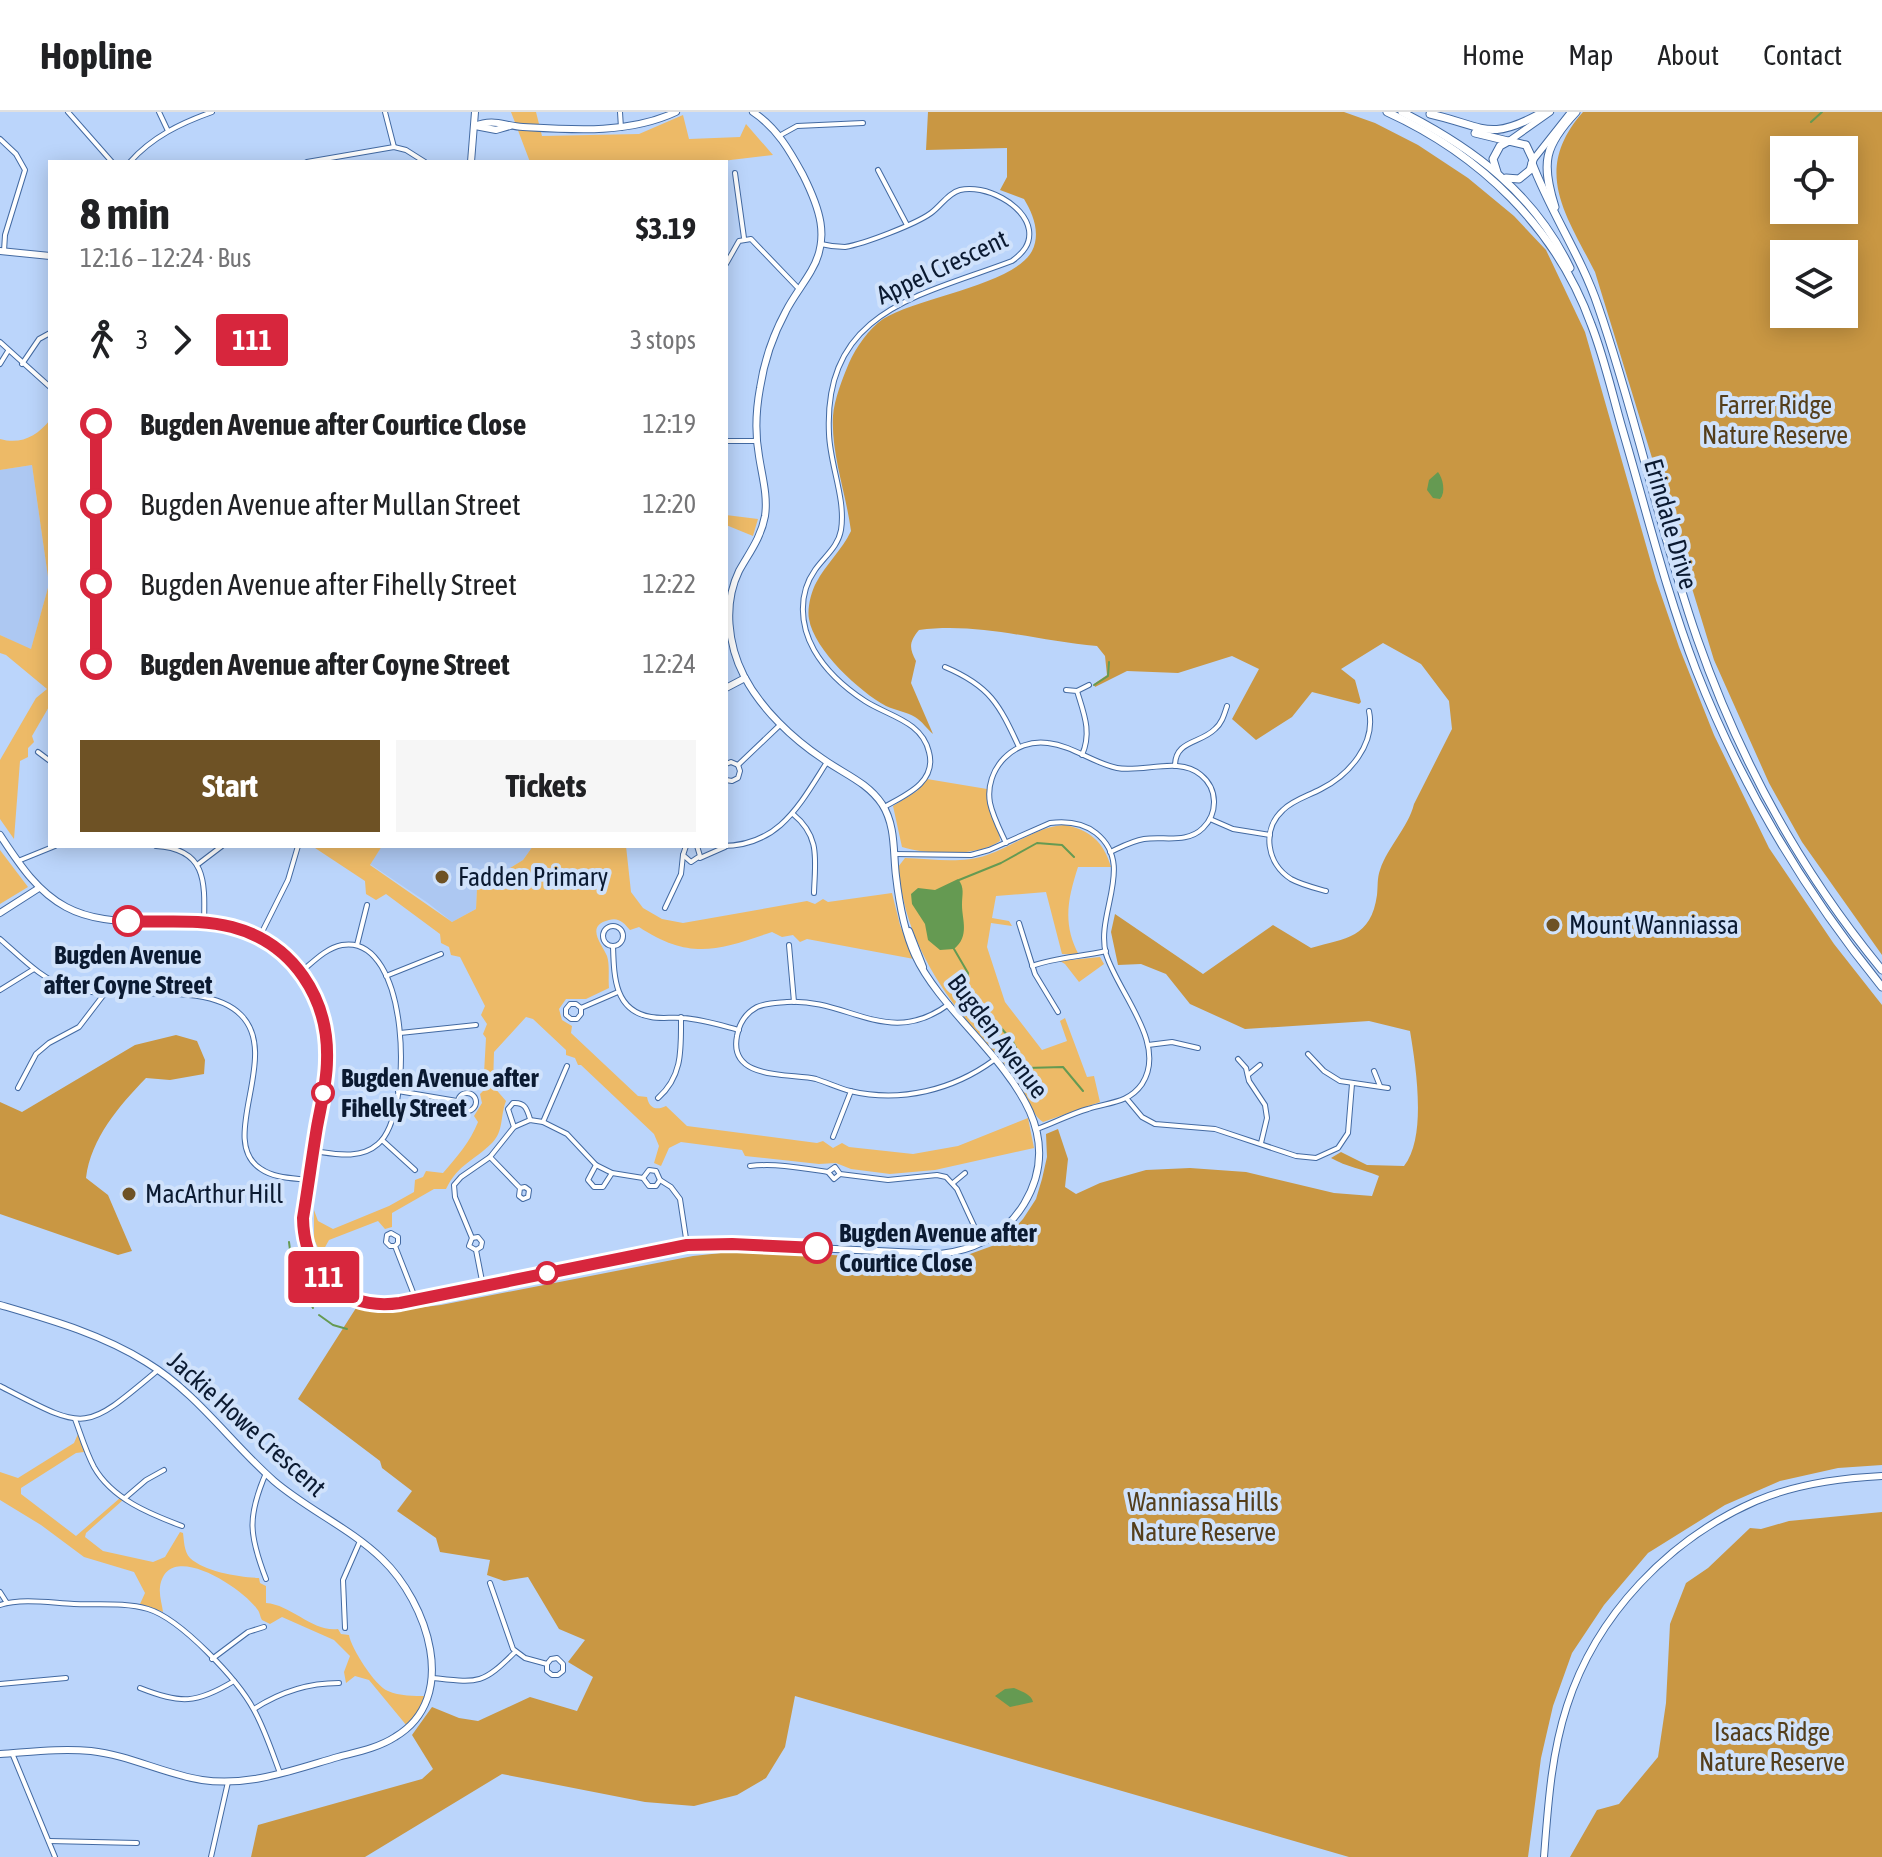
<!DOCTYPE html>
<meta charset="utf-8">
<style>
:root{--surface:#fff;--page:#f6f6f6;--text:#202124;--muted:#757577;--line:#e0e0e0;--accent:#6e5225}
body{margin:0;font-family:"Asap Condensed",sans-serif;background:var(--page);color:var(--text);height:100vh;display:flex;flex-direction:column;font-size:30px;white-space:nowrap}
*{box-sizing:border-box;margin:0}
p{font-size:26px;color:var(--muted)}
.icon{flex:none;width:44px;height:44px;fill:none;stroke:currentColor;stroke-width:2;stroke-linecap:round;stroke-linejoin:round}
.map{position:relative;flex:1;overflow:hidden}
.panel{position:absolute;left:48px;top:48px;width:680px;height:688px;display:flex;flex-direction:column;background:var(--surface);border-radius:0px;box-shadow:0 4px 20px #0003}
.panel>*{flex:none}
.badge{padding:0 16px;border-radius:6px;font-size:28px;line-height:52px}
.fabs{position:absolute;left:1770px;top:24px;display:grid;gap:16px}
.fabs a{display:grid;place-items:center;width:88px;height:88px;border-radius:0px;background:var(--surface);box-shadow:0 4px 20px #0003;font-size:40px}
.map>.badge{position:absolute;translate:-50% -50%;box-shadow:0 0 0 4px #fff}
.legs{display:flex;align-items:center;gap:12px;height:88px;padding:0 32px;font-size:26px}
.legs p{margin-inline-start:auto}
.summary{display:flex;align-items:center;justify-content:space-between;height:136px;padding:0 32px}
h1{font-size:44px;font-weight:700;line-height:60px}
.primary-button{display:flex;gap:16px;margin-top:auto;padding:16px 32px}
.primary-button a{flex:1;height:92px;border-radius:0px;background:var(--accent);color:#fff;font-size:32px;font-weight:700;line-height:92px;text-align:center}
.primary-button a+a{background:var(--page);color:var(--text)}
ul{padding:0 32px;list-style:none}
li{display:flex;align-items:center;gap:28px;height:80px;font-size:30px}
li i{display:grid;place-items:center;width:12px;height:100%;margin:0 10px;background:currentColor}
li i::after{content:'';width:20px;height:20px;margin:-10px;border:6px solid;border-radius:50%;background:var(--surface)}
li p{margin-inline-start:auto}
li:first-child i{background:linear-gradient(#0000 50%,currentColor 0)}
li:last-child i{background:linear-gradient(currentColor 50%,#0000 0)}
header{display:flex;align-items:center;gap:48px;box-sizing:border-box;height:112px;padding:0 40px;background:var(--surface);border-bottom:2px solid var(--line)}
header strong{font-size:38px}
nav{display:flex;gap:44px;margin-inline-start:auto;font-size:28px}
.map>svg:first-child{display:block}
.built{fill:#adc8f2}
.green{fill:#edba67}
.forest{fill:#c99743;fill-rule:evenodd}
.water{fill:#659a52}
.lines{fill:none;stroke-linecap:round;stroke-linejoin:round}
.stream{stroke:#659a52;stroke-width:2}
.minor-casing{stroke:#436aa2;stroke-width:6}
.tertiary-casing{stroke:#436aa2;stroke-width:8}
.secondary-casing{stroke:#436aa2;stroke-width:8}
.primary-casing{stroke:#436aa2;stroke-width:9}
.minor{stroke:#fff;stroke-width:4}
.tertiary{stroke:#fff;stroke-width:6}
.secondary{stroke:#fff;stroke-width:6}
.primary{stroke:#fff;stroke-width:7}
.line-1-casing{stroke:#fff;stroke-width:18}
.line-1{stroke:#d7263d;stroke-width:12}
.poi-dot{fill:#6e5225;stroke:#d0e2fb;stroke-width:3}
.stop-1-dot{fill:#fff;stroke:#d7263d;stroke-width:4}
.labels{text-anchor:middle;stroke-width:8;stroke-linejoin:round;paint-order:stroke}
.street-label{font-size:26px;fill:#0b1a31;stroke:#d0e2fb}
.park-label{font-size:26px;fill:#543e1b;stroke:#d0e2fb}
.poi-label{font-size:26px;fill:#0b1a31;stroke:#d0e2fb;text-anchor:start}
.stop-label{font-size:26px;font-weight:bold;fill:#0b1a31;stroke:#d0e2fb;text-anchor:start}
</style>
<header>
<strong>Hopline</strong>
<nav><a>Home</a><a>Map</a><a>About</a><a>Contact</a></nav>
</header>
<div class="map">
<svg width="1882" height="1745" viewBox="0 0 1882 1745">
<rect width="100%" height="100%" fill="#bbd5fb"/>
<g class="built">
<polygon points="32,353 49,472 31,538 0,523 0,358"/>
<polygon points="382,734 533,734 523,748 477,776 476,797 452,810 428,791 370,752"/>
</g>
<g class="green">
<polygon points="511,0 536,0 542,24 639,22 683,3 689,27 740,25 746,12 773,43 714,50 530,50"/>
<path d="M50,308V593L32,624L34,630L28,636V645L20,649L14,727L0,707V648L36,586L47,577L6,543L0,541V523L31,537L49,472L32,353L0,358V327C21,333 37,324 50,308Z"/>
<polygon points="726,403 758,407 753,424 726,413"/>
<path d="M927,667L987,677C987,697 1000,712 1000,729C977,745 928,743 902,735L893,694L917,679Z"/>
<path d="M1064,713C1089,717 1104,730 1111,755H1078C1068,786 1062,812 1079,843L1062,842L1046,780L996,784L992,806L1009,809L1012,814L991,811L987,835L1005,890L1042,938L1067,929L1060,909L1065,906L1087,965L1094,964L1100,990L1043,1010C1032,1003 1025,981 1016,969C960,901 907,847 898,755L905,746C932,747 962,752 987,743C1014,734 1036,715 1064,713Z"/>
<path d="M312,734H382L370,753L452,810L476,797L477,776L523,748L533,734H626L631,780L643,796L662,807L683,811L807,789L815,792L823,787L828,790L892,781L900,813L914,847L807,827L800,830L793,823L782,825L772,820C718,838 691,849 639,815L630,818C624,811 619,805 609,808C584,814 603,833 607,844C610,853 608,867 609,876L586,887H566L559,897L562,908L572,914L571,921L638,984L647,985C649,996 656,999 666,994L687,1014L817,1031L823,1029L833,1036L842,1031L849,1035L913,1042L958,1034L1028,1006L1034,1036L935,1058L890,1062L851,1057L836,1051L819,1052L745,1044L742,1038L681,1030L669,1036L661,1054L654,1051L659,1034L654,1022L581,953H578L575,946L566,943V938L533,907L526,905L494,940L493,974L506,989C500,1004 504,1019 492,1031C473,1050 459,1051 446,1077H434L392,1101V1115L385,1117L378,1109L329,1128L324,1137L327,1156L314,1127V1098L318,1109L333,1117L389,1094L414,1080L415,1068L423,1065L426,1059L443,1061C457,1045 470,1030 478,1010L474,1004L482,991L480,982L483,979L486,926L483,922L487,912L481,903L485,894L460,845L451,843L449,835L441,831L440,822L386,782L376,788L366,782L365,769Z"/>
<polygon points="0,738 28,775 0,792"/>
<polygon points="1100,845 1104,852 1079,870 1065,852 1060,849"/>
<path d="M78,1322L84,1340L76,1341L21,1376V1382L76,1424L120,1386L123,1388L86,1421L85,1425L103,1439L153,1450L165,1445L180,1420L183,1421C184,1428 184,1440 190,1446C205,1460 239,1465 259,1466L260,1471L266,1474V1491C292,1493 312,1520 338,1517L341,1522L349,1523C351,1536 375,1574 388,1579C399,1584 415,1584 426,1584L418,1601L407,1614L369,1568L355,1564L346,1571L344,1560L350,1544L334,1528L282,1505L270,1512L262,1508C260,1505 260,1500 257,1497C243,1476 167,1426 160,1475C159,1483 162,1492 163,1500L140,1492L145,1481L134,1460L84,1445L41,1413L0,1388V1360L18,1366L74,1331Z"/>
</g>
<g class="forest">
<path d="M928,0H1344L1375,11L1418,33L1468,66L1514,104L1546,138L1585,220L1656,468L1679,535L1714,623L1769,736L1834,832L1882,893V1353L1838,1356L1780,1369L1725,1393L1648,1441L1604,1493L1572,1541L1553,1594L1541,1646L1528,1745H1349L795,1584L785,1635L766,1666L737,1683L694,1694L645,1690L502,1662L365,1745H251L258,1713L422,1667L433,1657L412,1623L432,1595L459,1606L478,1609L530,1585L577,1599L593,1565L568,1550L585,1528L559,1517L528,1465L504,1469L487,1463L490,1448L440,1440L436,1426L397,1399L412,1379L382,1356L380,1349L298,1287L356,1196L382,1200L441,1193L693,1144L749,1138L948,1150L992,1134L1011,1120L1023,1107L1036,1087L1042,1067L1047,1045L1046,1022L1058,1017L1068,1047L1065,1075L1076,1082L1100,1071L1146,1058L1190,1056L1246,1060L1334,1081L1372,1084L1379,1064C1362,1057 1347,1055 1331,1046L1341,1040L1367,1053L1404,1054C1427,1025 1416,955 1410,919L1369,909L1245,917L1190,892L1166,862L1141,852L1118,853L1111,820L1115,802L1203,862L1273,813L1311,836C1346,826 1371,826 1377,783C1378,775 1377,766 1380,758C1388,734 1408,716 1414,692L1452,617L1449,589L1421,552L1383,531L1341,557L1355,568L1361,590L1359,592L1312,580L1292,605L1256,628L1232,607L1259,557L1232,544L1178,561L1127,559L1095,575L1094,572L1107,563L1105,544L1097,534C1036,529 980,510 919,518C909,530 909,536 916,549L911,571L933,622C927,617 922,609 915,605C907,600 895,598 886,594C860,580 814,538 809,507C807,497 811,480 816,471C826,452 842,438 851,419C846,381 831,342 833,304C834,288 843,265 849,251C856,235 869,217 883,207C918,185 1014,173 1032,139C1041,121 1033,102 1024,87L1000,78L1007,65V36L926,38Z"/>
<path d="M1583,0H1882V843L1802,730L1769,671L1714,548L1595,160C1565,101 1532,58 1583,0ZM1844,38V98H1784V38ZM1844,142V202H1784V142Z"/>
<path d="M176,923L197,929L205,948L204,962L170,968L146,966C119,994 91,1026 86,1066L108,1083L132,1139L118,1143L0,1102V990L22,1000L135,933Z"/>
<polygon points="1882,1400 1882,1745 1570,1745 1597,1698 1619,1692 1658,1645 1666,1591 1670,1512 1686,1471 1708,1456 1750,1416 1761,1417 1789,1409"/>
</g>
<g class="water">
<path d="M1438,360C1443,366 1446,381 1440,387L1433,386L1427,378L1429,368Z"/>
<path d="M958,767C965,776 962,782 962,793C962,808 970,824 954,837L940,838L928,828L925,812L912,792L911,782L918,776L935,778Z"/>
<path d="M1014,1576C1021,1579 1032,1583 1033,1590L1010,1595L995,1584L1005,1577Z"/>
</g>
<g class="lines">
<g class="stream">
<polyline points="1811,10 1822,0"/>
<polyline points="1094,573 1108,564 1109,550"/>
<polyline points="959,768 1001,751 1037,731 1062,733 1074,745"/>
<polyline points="954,837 968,861 965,880 979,889 988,907 1002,917 1013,930 1026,956 1063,955 1083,979"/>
<polyline points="289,1130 293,1161 313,1196"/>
<polyline points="319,1203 333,1213 347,1217"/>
</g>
<g class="minor-casing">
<g id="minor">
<polyline points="68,0 112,50"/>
<polyline points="159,0 168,19"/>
<polyline points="385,0 394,35"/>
<polyline points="620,0 621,16"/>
<polyline points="779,24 797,14 863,11"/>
<polyline points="0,27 16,42 25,58 5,123 4,139"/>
<path d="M130,50C152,25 181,11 212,0"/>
<polyline points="307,50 394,35 406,38 425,50"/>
<polyline points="878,58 907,113"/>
<polyline points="735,61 744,126"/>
<path d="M821,132C829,134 837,135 845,135C864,132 916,112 931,101C941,94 948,81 960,78C984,72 1025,92 1029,118C1031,132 1023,141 1012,149C920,184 823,198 829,322C830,353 846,387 841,418C838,435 825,444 815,458C798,482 800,513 814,538C826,559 845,576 865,589C888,604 922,609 929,640C937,670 906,683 884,695"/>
<polyline points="726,152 739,129 751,127 799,177"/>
<polyline points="0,230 50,275"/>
<polyline points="0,252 8,239"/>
<polyline points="22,252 39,227 50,221"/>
<polyline points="726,329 757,329"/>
<path d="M945,555C990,574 999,592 1019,635"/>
<path d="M1066,578L1077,579C1084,602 1092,620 1082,643"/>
<polyline points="1077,579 1089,573"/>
<polyline points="38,640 50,649"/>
<polyline points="726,652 731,650 738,653"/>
<polyline points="738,653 781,612"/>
<path d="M1175,654C1175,628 1200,632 1215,617C1222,611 1224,603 1227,594"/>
<polyline points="726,668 732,669 738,666 740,659 738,653"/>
<path d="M793,702C821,725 815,748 814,781"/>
<polyline points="1210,707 1233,717 1270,723"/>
<path d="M1006,731C1000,718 993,705 990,691C984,657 1014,626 1048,631C1073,634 1093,651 1117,656C1143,661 1179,644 1201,663C1218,677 1218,701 1203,716C1187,732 1164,724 1144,727C1132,729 1121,735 1110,740"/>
<path d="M156,734C207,737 205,770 204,812"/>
<polyline points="686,734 683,743 691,750 700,744 697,734"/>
<path d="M718,734C778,736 799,694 827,650"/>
<path d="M894,742L971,743L989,738L1050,711C1066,709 1082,710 1096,721C1136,753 1095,801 1106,842C1118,881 1168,932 1142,972C1128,992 1108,990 1088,997C1070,1002 1054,1011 1037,1017"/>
<polyline points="700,746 725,735"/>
<polyline points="18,749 55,734"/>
<polyline points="197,753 222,734"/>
<path d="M1326,779C1315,776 1302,773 1291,767C1267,752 1261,718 1283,698C1293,688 1308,684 1321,677C1349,663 1376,632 1369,599"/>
<polyline points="665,796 681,762 683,743"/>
<polyline points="1019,811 1035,862 1058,900"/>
<circle cx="613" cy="824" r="10"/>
<polyline points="259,826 288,768 298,734"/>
<path d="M0,827C21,845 42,868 69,876C117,890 206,867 241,903C282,944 216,1029 261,1057C274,1066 292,1066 308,1068"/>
<polyline points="357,833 367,793"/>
<polyline points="789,833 794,890"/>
<path d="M613,834C614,864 614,899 651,905C661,907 672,905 683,906C701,907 720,913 739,918"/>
<path d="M1032,854C1056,845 1080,845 1106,839"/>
<path d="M301,860C313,850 326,836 342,833C410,821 415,1000 378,1032C360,1048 335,1042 313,1039"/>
<polyline points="386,864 441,842"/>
<polyline points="0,878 34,857"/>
<path d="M949,892C889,937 848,886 787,890C777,891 766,891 757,895C746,901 739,912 737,924C728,969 791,961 816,967C828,971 839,976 850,979C901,991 953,978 994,948"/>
<polyline points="581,896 581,902 577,907 571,907 566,903 566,897 570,892 576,892 581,896 618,880"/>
<polyline points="400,921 476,913"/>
<polyline points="1148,933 1172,930 1198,936"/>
<polyline points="1308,942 1324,959 1340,969 1388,976"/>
<polyline points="1238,947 1246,956 1249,969 1265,993 1267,1006 1261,1031"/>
<polyline points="1374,959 1380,974"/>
<polyline points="1248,963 1260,953"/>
<polyline points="18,976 36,942 49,931 79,915 105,881"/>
<polyline points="398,979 457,989"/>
<circle cx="467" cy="990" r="9"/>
<path d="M658,986C683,964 681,937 681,905"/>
<polyline points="1127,987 1142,1005 1155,1012 1215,1017 1296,1044 1316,1046 1338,1036 1348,1021 1352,972"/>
<polyline points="543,1010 567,954"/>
<path d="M514,1015L508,997L513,991C525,990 527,997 530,1007"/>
<polyline points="833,1025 851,979"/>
<polyline points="382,1028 415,1058"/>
<polyline points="490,1045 520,1076 519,1084 523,1087 528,1085 529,1078 525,1075 520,1076"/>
<polyline points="596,1053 588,1068 594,1075 603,1075 612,1061"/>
<path d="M750,1054C776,1051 802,1056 828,1060L834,1067L840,1062"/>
<polyline points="828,1060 835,1055 840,1062 888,1068 937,1063 946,1065 957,1077 982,1131"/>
<polyline points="643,1066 649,1058 656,1059 660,1068 671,1075 680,1087 687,1133"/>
<polyline points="953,1071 965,1061"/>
<polyline points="472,1126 478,1125 482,1130 481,1135 476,1138"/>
<polyline points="395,1134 398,1131 398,1125 391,1121 387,1123 386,1130 390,1134 395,1134 416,1188"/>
<polyline points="483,1174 476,1138 469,1134 472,1126 455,1085 454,1073 461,1065 490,1045 514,1015 530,1008 543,1010 567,1022 596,1053 612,1061 643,1066 649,1074 656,1074 660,1068"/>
<path d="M0,1274C87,1319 83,1321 158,1258"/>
<path d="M75,1307C81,1323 86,1340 94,1355C112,1387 150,1402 182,1414"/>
<polyline points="125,1386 146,1368 164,1358"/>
<path d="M266,1467C249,1423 247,1405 266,1361"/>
<polyline points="490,1471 513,1537 525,1546 547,1552 547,1559 552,1563 558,1563 563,1559 563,1552 557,1546 551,1547 547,1552"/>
<polyline points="0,1480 7,1491"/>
<path d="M0,1493C22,1486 51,1491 74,1492C98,1493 125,1490 148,1497C181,1507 238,1568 254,1598C265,1618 272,1640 280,1661"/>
<polyline points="345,1516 343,1468 360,1429"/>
<polyline points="212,1547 248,1520 264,1515"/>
<path d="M433,1566C478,1571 482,1573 515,1540"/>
<polyline points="0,1572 66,1566"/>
<path d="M140,1576C181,1592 196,1592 234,1569"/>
<path d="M254,1597C280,1580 307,1571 339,1571"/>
<polyline points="12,1641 55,1745"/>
<polyline points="49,1729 137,1731"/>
<polyline points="211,1745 228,1670"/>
</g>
</g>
<g class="tertiary-casing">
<g id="tertiary">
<path d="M475,14C493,6 505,14 523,15C574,18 629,22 676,0"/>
<polyline points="475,14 496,18 510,14"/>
<polyline points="471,50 475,0"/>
<polyline points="0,139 50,144"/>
<polyline points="726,576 745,566"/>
<path d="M0,723C18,750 36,779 66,795C92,809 121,809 150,810C172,811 195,810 217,812C274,819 312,862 326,915"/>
<polyline points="0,801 39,776"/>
<polyline points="909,819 923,855"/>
<path d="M326,913L327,954L303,1106C304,1162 344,1198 400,1191L669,1137L708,1131L732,1132L940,1142C975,1138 1005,1123 1024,1092C1084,993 951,922 915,843C904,819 899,790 896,764C893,740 896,714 882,692C867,670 844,662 823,647C793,627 761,597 744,564C728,533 723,492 739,459C749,441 761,426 765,404C768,384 762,364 759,344C755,322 756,298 760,276C764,250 773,223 786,199C793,185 803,173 811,159C831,126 819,95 803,63C790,39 777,16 753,0"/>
<path d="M0,1193C51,1208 101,1222 146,1250C197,1281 230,1330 274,1369C308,1398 350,1416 382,1447C427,1490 461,1586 395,1625C378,1636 357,1640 338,1645C293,1658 249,1675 202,1668C164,1662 129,1643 91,1639C61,1636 30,1640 0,1642"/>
</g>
</g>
<g class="secondary-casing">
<g id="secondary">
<polyline points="1509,29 1550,0"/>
<polyline points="1533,48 1571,0"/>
<path d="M1544,1745C1548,1694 1551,1643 1567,1594C1596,1503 1669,1427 1756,1389C1796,1372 1840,1366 1882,1364"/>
</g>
</g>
<g class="primary-casing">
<g id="primary">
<path d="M1387,0C1479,42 1556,115 1591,212C1604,245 1612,281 1622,316C1646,397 1666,480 1696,558C1741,673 1804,779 1882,875"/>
<path d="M1402,0C1473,36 1534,81 1570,156"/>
<path d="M1430,2C1484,14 1488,31 1543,0"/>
<polyline points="1475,21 1508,29"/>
<path d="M1532,51C1551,101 1581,144 1598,194C1636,303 1659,417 1697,526C1739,646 1801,760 1882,858"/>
<polyline points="1497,60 1493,47 1500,34 1509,29 1526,33 1533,48 1530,58 1519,67 1506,66"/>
<path d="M1555,95C1541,51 1544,34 1576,0"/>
</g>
</g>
<use href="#minor" class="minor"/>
<use href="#tertiary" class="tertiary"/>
<use href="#secondary" class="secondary"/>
<use href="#primary" class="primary"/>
</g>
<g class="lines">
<g class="line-1-casing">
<path id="line-1" d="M128,809C161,811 199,806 232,815C293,831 329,886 327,948C327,970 321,993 317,1015C312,1045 308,1076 303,1106C304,1162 343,1199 400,1191L687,1133L732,1132L817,1136"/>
</g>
<use href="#line-1" class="line-1"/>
</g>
<g class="poi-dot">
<circle cx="442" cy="765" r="8"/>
<circle cx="1553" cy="813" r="8"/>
<circle cx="129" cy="1082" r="8"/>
</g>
<g class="stop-1-dot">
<circle cx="128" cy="809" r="14"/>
<circle cx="323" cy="981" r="10"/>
<circle cx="817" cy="1136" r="14"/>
<circle cx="547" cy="1161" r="10"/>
</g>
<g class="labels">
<g class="street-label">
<text transform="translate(942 155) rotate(-25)" y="9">Appel Crescent</text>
<text transform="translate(1671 412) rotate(74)" y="9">Erindale Drive</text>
<text transform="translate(998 924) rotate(53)" y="9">Bugden Avenue</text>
<text transform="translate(247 1312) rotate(42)" y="9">Jackie Howe Crescent</text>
</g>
<g class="park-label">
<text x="1775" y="302">Farrer Ridge<tspan x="1775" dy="30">Nature Reserve</tspan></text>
<text x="1203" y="1399">Wanniassa Hills<tspan x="1203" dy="30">Nature Reserve</tspan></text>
<text x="1772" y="1629">Isaacs Ridge<tspan x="1772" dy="30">Nature Reserve</tspan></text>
</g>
<g class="poi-label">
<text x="458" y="774">Fadden Primary</text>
<text x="1569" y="822">Mount Wanniassa</text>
<text x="145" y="1091">MacArthur Hill</text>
</g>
<g class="stop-label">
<text x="128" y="852" text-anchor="middle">Bugden Avenue<tspan x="128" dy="30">after Coyne Street</tspan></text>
<text x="341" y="975">Bugden Avenue after<tspan x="341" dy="30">Fihelly Street</tspan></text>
<text x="839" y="1130">Bugden Avenue after<tspan x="839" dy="30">Courtice Close</tspan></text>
</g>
</g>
</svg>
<div class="fabs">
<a><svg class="icon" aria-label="locate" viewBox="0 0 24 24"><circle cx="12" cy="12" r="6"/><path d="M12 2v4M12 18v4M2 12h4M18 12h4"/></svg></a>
<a><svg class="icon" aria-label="layers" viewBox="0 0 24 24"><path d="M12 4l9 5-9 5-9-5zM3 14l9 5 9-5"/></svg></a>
</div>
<b class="badge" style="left:324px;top:1165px;background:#d7263d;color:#fff">111</b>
<section class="panel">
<div class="summary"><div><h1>8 min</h1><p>12:16 – 12:24 · Bus</p></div><b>$3.19</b></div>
<div class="legs"><svg class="icon" aria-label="walk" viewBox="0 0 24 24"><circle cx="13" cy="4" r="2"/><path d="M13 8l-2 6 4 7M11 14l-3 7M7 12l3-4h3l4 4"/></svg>3<svg class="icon" aria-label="forward" viewBox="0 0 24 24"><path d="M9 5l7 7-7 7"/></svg><b class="badge" style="background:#d7263d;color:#fff">111</b><p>3 stops</p></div>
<ul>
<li><i style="color:#d7263d"></i><b>Bugden Avenue after Courtice Close</b><p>12:19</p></li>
<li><i style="color:#d7263d"></i><span>Bugden Avenue after Mullan Street</span><p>12:20</p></li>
<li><i style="color:#d7263d"></i><span>Bugden Avenue after Fihelly Street</span><p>12:22</p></li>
<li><i style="color:#d7263d"></i><b>Bugden Avenue after Coyne Street</b><p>12:24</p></li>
</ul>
<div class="primary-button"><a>Start</a><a>Tickets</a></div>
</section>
</div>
